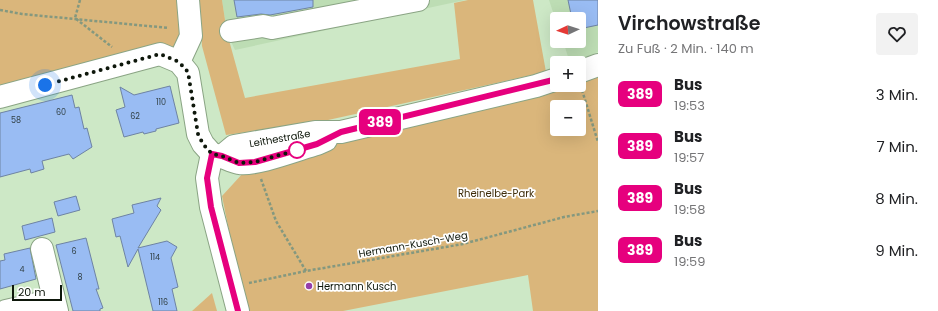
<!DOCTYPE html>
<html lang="de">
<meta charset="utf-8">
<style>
:root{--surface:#fff;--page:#f2f2f2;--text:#202124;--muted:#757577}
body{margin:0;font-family:Poppins,sans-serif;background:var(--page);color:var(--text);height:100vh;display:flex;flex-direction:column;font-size:15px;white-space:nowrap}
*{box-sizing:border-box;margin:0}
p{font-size:13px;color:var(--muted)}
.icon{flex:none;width:22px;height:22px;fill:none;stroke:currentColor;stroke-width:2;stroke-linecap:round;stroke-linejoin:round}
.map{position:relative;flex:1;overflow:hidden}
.sheet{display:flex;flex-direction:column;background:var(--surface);width:340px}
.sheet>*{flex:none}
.badge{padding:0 8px;border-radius:6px;font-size:14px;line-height:26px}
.needle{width:26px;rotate:266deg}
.fabs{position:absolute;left:550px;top:12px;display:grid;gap:8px}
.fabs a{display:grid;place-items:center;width:36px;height:36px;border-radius:4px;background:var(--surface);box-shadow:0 4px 16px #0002;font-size:20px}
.scale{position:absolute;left:12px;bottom:10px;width:50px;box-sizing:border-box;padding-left:4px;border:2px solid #0e170b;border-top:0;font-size:11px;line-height:14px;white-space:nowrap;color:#0e170b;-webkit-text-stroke:3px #fff;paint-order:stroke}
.you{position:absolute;width:20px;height:20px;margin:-10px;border:3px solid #fff;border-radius:50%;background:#1a73e8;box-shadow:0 0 0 6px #1a73e833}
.map>.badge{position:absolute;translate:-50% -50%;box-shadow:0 0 0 2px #fff}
.round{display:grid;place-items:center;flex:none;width:42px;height:42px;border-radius:4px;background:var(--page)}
.headline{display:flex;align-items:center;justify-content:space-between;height:68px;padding:0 20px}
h1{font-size:19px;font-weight:600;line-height:30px}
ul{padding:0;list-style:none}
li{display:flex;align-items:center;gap:12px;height:52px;padding:0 20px}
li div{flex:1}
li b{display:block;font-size:15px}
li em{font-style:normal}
li .badge{min-width:44px;font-weight:700;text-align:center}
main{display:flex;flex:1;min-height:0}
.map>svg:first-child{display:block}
.built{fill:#bdddb4}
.green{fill:#dab67b;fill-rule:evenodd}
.building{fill:#99bcf3;stroke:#6e83a3}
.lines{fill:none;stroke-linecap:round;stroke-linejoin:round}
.minor-casing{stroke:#8aa484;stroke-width:24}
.path{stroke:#84987f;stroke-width:2.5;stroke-dasharray:3 2;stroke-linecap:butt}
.minor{stroke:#fff;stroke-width:22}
.line-casing{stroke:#fff;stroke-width:9}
.line{stroke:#e6007e;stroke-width:6}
.walk{stroke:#0e170b;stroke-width:4;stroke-dasharray:0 7.2}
.stop-dot{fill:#fff;stroke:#e6007e;stroke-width:2}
.poi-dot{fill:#953eab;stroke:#fff;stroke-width:1.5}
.labels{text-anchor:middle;stroke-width:3.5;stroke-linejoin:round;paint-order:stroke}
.number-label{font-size:8px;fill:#314045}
.street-label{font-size:10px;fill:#0e170b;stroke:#fff}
.park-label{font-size:10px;fill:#3e2c09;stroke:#fff}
.poi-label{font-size:10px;fill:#0e170b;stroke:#fff;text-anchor:start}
</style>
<main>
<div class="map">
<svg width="598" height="311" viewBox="0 0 598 311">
<rect width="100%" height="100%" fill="#cde8c6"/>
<g class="built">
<polygon points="222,0 465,0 235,50 227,33"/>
<polygon points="549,0 598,0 598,52 570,63 563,41 579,41 579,19 557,19 557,24"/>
</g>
<g class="green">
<polygon points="0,0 187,0 178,51 0,89"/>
<polygon points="199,0 222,0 227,33 245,98 460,59 454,3 468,0 533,0 546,72 319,122 226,135 202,46"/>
<path d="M598,77V311H533L528,275L343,311H245L222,196L244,172L335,144L574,85H579V84ZM557,107H579V129H557Z"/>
<polygon points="212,293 217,311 192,311"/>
</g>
<g class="building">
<polygon points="234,0 313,0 313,7 270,15 261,14 237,17"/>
<polygon points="568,0 598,0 598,25 579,29 579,19 572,19"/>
<polygon points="170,86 179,123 156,129 156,131 144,134 143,132 124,137 116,110 125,107 120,87 134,95"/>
<polygon points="72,95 75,108 79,107 84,129 87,128 92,147 73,159 69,154 42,161 44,169 31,173 30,169 0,177 0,113"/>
<polygon points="76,196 80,210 58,216 54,202"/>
<polygon points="161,198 157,206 161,210 138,248 167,241 177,247 171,258 178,287 172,289 177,311 153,311 138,249 128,267 120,236 116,237 112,219 134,213 132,205"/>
<polygon points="52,218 55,232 25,240 22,226"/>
<polygon points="86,238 99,289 96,289 103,308 100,309 100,311 73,311 56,245"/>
<polygon points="30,248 36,279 0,289 0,261 5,260 4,254"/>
</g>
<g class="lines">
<g class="minor-casing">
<g id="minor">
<polyline points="231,31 263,26 272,28 418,0"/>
<polyline points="179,62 191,36 188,0"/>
<polyline points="579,72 598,65"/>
<polyline points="0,97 160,54 179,62 188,73 198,134 203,144 212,154"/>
<polyline points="212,154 207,178 211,207 238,311"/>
<path d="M212,154C222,156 230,161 239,163C255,166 299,149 317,144L326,140"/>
<path id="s1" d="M222,156L234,146L315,132H341L536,86L557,79"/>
<polyline points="42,249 57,311"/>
<polyline points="6,311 54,300"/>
</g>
</g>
<g class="path">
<polyline points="80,0 75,18 112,47"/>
<polyline points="0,10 22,14 169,28"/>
<polyline points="582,90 598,142"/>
<polyline points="261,179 276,221 306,271"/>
<polyline points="249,283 306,271 463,244 564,217 598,211"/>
</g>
<use href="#minor" class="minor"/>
</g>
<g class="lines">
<g class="line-casing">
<polyline id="line" points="238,311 211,207 207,178 212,154 222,156 239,163 255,162 317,144 341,132 557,79"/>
</g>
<use href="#line" class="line"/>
<polyline class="walk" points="45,85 160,54 179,62 188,72 198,134 203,144 212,154 222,156 239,163 255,162 301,149 297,150"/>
</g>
<circle class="stop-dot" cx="297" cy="150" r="8"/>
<circle class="poi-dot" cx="309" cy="286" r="4"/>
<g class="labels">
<g class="number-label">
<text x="161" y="105">110</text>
<text x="61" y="115">60</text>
<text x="135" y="119">62</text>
<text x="16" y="123">58</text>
<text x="74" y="254">6</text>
<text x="155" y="260">114</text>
<text x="22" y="272">4</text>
<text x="80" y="280">8</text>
<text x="163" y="305">116</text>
</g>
<g class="street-label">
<text dy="4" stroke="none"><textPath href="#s1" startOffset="62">Leithestraße</textPath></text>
<text transform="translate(413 244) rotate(-10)" y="4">Hermann-Kusch-Weg</text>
</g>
<g class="park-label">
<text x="496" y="197">Rheinelbe-Park</text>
</g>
<g class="poi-label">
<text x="317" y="290">Hermann Kusch</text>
</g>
</g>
</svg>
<div class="fabs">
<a><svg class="needle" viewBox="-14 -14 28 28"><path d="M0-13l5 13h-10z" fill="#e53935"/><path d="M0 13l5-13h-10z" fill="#757577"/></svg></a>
<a>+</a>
<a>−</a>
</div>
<div class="scale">20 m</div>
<div class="you" style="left:45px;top:85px"></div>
<b class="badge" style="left:380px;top:122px;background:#e6007e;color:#fff">389</b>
</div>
<section class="sheet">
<div class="headline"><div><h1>Virchowstraße</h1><p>Zu Fuß · 2 Min. · 140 m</p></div><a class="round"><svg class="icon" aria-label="heart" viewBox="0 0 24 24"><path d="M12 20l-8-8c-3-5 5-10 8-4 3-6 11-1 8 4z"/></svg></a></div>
<ul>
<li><span class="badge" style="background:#e6007e;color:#fff">389</span><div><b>Bus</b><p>19:53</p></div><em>3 Min.</em></li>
<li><span class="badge" style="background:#e6007e;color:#fff">389</span><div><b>Bus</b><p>19:57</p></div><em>7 Min.</em></li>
<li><span class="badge" style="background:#e6007e;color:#fff">389</span><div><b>Bus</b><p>19:58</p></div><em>8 Min.</em></li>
<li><span class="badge" style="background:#e6007e;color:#fff">389</span><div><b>Bus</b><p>19:59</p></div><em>9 Min.</em></li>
</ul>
</section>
</main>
